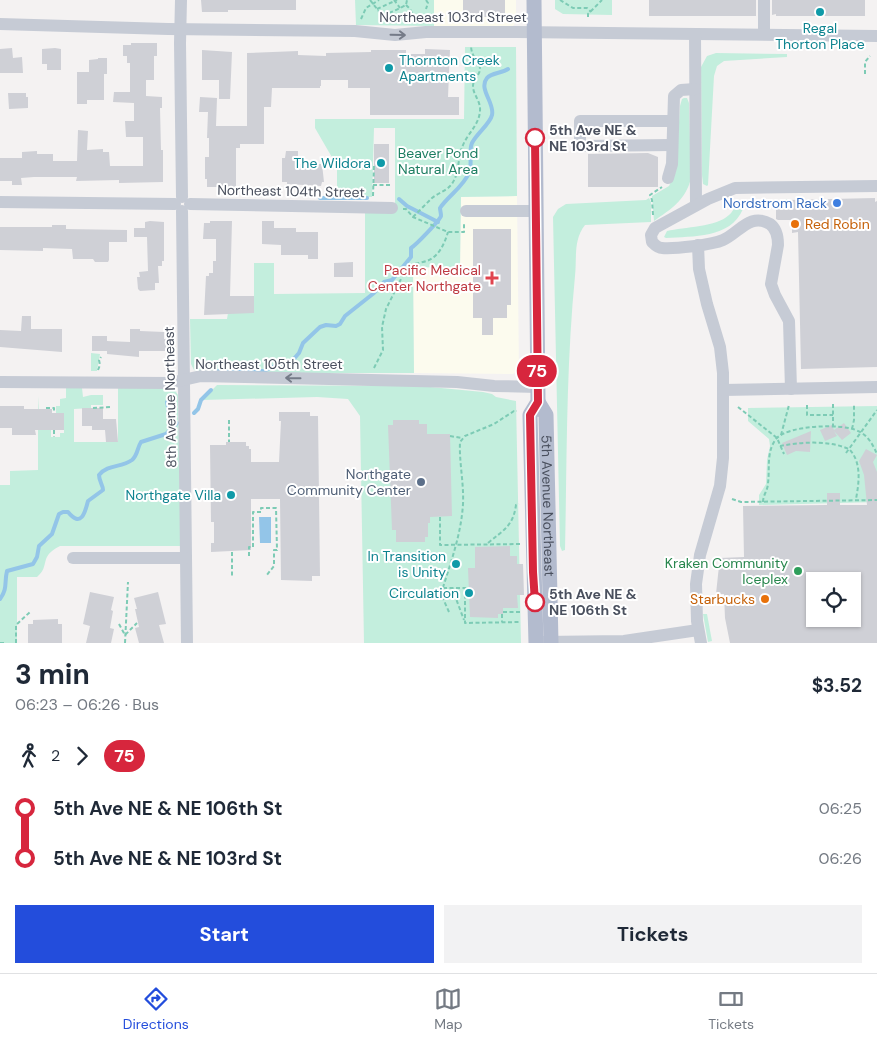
<!DOCTYPE html>
<meta charset="utf-8">
<style>
:root{--surface:#fff;--page:#f2f2f3;--text:#1f2937;--muted:#747a83;--line:#e0e1e3;--accent:#234ddc}
body{margin:0;font-family:"DM Sans",sans-serif;background:var(--page);color:var(--text);height:100vh;display:flex;flex-direction:column;font-size:19px;white-space:nowrap}
*{box-sizing:border-box;margin:0}
p{font-size:16px;color:var(--muted)}
.icon{flex:none;width:28px;height:28px;fill:none;stroke:currentColor;stroke-width:2;stroke-linecap:round;stroke-linejoin:round}
.map{position:relative;height:643px;overflow:hidden}
.side{display:flex;flex-direction:column;background:var(--surface);flex:1}
.side>*{flex:none}
.badge{padding:0 10px;border-radius:16px;font-size:18px;line-height:32px}
.tools{position:absolute;left:806px;top:572px;display:grid;gap:10px}
.tools a{display:grid;place-items:center;width:55px;height:55px;border-radius:0px;background:var(--surface);box-shadow:0 1px 4px #0004;font-size:25px}
.map>.badge{position:absolute;translate:-50% -50%;box-shadow:0 0 0 2px #fff}
.legs{display:flex;align-items:center;gap:8px;height:55px;padding:0 15px;font-size:16px}
.legs p{margin-inline-start:auto}
.headline{display:flex;align-items:center;justify-content:space-between;height:85px;padding:0 15px}
h1{font-size:28px;font-weight:700;line-height:38px}
.action{display:flex;gap:10px;margin-top:auto;padding:10px 15px}
.action a{flex:1;height:58px;border-radius:0px;background:var(--accent);color:#fff;font-size:20px;font-weight:700;line-height:58px;text-align:center}
.action a+a{background:var(--page);color:var(--text)}
ul{padding:0 15px;list-style:none}
li{display:flex;align-items:center;gap:18px;height:50px;font-size:19px}
li i{display:grid;place-items:center;width:8px;height:100%;margin:0 6px;background:currentColor}
li i::after{content:'';width:12px;height:12px;margin:-6px;border:4px solid;border-radius:50%;background:var(--surface)}
li p{margin-inline-start:auto}
li:first-child i{background:linear-gradient(#0000 50%,currentColor 0)}
li:last-child i{background:linear-gradient(currentColor 50%,#0000 0)}
.tab-bar{display:flex;justify-content:space-around;align-items:center;height:70px;border-top:1px solid var(--line);background:var(--surface);font-size:14px;color:var(--muted)}
.tab-bar a{display:grid;justify-items:center;gap:2px}
.tab-bar .active{color:var(--accent)}
.map>svg:first-child{display:block}
.commercial{fill:#fcfbee}
.green{fill:#c3eedd}
.water{fill:#93c5e8}
.lines{fill:none;stroke-linecap:round;stroke-linejoin:round}
.stream{stroke:#93c5e8;stroke-width:4}
.building{fill:#cfd0d6;fill-rule:evenodd}
.path{stroke:#7dcbb5;stroke-width:2;stroke-dasharray:4 2.5;stroke-linecap:butt}
.minor{stroke:#c6cbd5;stroke-width:12}
.major{stroke:#b3bbce;stroke-width:15}
.oneway{stroke:#757b88}
.line-1-casing{stroke:#fff;stroke-width:11}
.line-1{stroke:#d7263d;stroke-width:8}
.culture-dot{fill:#0f9aa8;stroke:#fff;stroke-width:2}
.stop-1-dot{fill:#fff;stroke:#d7263d;stroke-width:2.5}
.shop-dot{fill:#3f7fe0;stroke:#fff;stroke-width:2}
.food-dot{fill:#e8710a;stroke:#fff;stroke-width:2}
.health-dot{fill:#e0444e;stroke:#fff;stroke-width:2}
.service-dot{fill:#5c6f8a;stroke:#fff;stroke-width:2}
.leisure-dot{fill:#2e9e5b;stroke:#fff;stroke-width:2}
.labels{text-anchor:middle;stroke-width:4;stroke-linejoin:round;paint-order:stroke}
.street-label{font-size:14px;fill:#4a505e;stroke:#fff}
.culture-label{font-size:14px;fill:#0d838f;stroke:#fff;text-anchor:end}
.stop-label{font-size:14px;font-weight:bold;fill:#4a505e;stroke:#fff;text-anchor:start}
.park-label{font-size:14px;fill:#1d7e62;stroke:#fff}
.shop-label{font-size:14px;fill:#366cbe;stroke:#fff;text-anchor:end}
.food-label{font-size:14px;fill:#c56008;stroke:#fff;text-anchor:start}
.health-label{font-size:14px;fill:#be3a42;stroke:#fff;text-anchor:end}
.service-label{font-size:14px;fill:#4e5e75;stroke:#fff;text-anchor:end}
.leisure-label{font-size:14px;fill:#27864d;stroke:#fff;text-anchor:end}
</style>
<div class="map">
<svg width="877" height="643" viewBox="0 0 877 643">
<rect width="100%" height="100%" fill="#f4f2f2"/>
<g class="commercial">
<polygon points="434,0 516,0 516,22 513,26 434,26"/>
<polygon points="517,196 519,371 513,374 414,373 413,267 460,268 461,197"/>
</g>
<g class="green">
<polygon points="355,0 434,0 434,26 356,25"/>
<polygon points="555,0 612,0 612,15 563,14 555,9"/>
<polygon points="465,47 516,47 517,196 461,197 460,268 413,267 414,373 201,373 194,370 191,364 190,319 227,319 228,313 247,300 254,300 254,263 274,263 274,294 365,293 365,213 395,213 395,128 374,128 372,197 337,197 337,166 315,128 315,119 464,119"/>
<polygon points="716,53 787,54 787,57 724,61 717,66 714,76 708,185 707,186 703,184 702,175 701,67 707,56"/>
<path d="M684,98H687L689,103L691,178C686,200 671,209 654,221L652,196L669,186L676,171L680,106L682,99Z"/>
<path d="M649,198L651,202V222L585,225C573,240 577,259 575,276C566,367 567,459 565,550L562,551L560,546L553,217L558,209L566,204L646,200Z"/>
<path d="M738,202L743,209C730,239 693,236 666,238L664,237L667,231C684,227 717,227 729,215C733,212 735,206 738,202Z"/>
<polygon points="91,353 100,354 97,371 91,371"/>
<polygon points="217,385 420,386 483,392 492,394 496,397 516,401 521,643 364,643 360,416 348,399 317,397 202,400"/>
<path d="M66,388H82L83,397L91,395H103V405H91V408L74,409V442H118V388H169L174,389L178,395L181,546H60C38,557 51,565 37,577H17V643H0V485H10V471L38,470V396L39,413L51,430V437H60V433H64V413H56V406H60V399L66,398Z"/>
<polygon points="877,406 877,502 759,505 759,495 766,484 767,460 770,446 769,439 748,421 748,408"/>
<polygon points="703,614 707,614 712,641 708,642"/>
</g>
<polygon class="water" points="259,517 271,517 271,543 260,543"/>
<g class="lines">
<g class="stream">
<polyline points="320,198 367,198"/>
<polyline points="399,199 407,206 438,222"/>
<path d="M217,371H264L279,364L292,361L299,353L303,343L320,327L326,325L336,326L340,324L345,316L374,293L384,282L392,280L411,257V248C416,245 440,220 441,216C441,213 440,210 440,208C448,196 463,187 469,173C473,163 468,153 472,143C477,133 490,124 492,115C495,103 478,89 487,78C491,73 502,73 508,69"/>
<polyline points="167,402 172,430"/>
<polyline points="194,413 198,409 201,400 211,390"/>
<path d="M0,599C8,588 4,583 7,571L33,564L37,557L39,546L52,534L59,514L63,512H68C81,528 85,513 88,501L103,490C103,485 99,481 99,475C108,464 121,468 132,460C138,455 137,448 141,442L166,434L177,423"/>
</g>
</g>
<g class="building">
<polygon points="201,0 296,0 296,10 228,10 228,12 202,12"/>
<rect x="463" y="0" width="42" height="17"/>
<rect x="649" y="0" width="107" height="16"/>
<polygon points="772,0 865,0 865,16 776,16 776,14 772,15"/>
<polygon points="131,43 157,43 157,56 154,56 154,80 146,80 146,96 162,97 162,108 160,108 161,150 163,150 163,182 119,183 119,180 76,181 77,177 34,177 21,178 22,185 12,185 12,181 0,181 0,158 22,158 22,152 37,151 37,154 53,154 53,161 77,161 78,130 88,131 87,150 103,149 103,152 109,152 110,166 143,166 143,137 126,137 125,121 134,121 134,103 113,102 114,92 130,92 130,63 127,63 127,56 123,56 123,45 131,45"/>
<polygon points="12,48 13,58 22,57 23,73 0,73 0,49"/>
<polygon points="55,48 61,49 61,70 47,70 47,64 42,64 42,49"/>
<polygon points="425,49 450,50 448,97 459,97 459,115 370,115 370,88 348,88 348,80 321,80 321,86 320,86 320,88 272,88 271,107 264,107 264,144 240,144 240,148 236,148 236,187 207,187 207,179 205,179 205,157 209,157 209,138 207,138 208,112 199,112 200,97 217,98 216,126 247,126 247,53 298,51 298,55 326,56 326,53 371,52 371,50 406,50 406,54 425,54"/>
<polygon points="202,50 232,52 230,99 219,99 219,80 202,80"/>
<polygon points="98,58 107,58 107,74 104,74 104,100 87,100 87,104 77,104 77,72 89,72 89,60 98,59"/>
<polygon points="8,93 26,93 26,97 28,97 28,108 9,109"/>
<rect x="374" y="144" width="15" height="39"/>
<polygon points="286,151 298,151 298,164 322,164 324,182 322,182 321,186 287,184 287,182 282,182 282,158 285,158"/>
<polygon points="648,153 658,157 658,187 588,187 588,154"/>
<polygon points="875,198 875,202 877,201 877,367 801,369 798,232 792,233 792,220 778,220 776,219 776,209 788,208 788,200"/>
<polygon points="150,221 164,222 164,261 162,261 162,266 158,266 159,283 155,283 155,290 140,291 138,289 137,277 140,277 139,272 148,271 147,237 134,237 134,228 145,228 145,222"/>
<polygon points="210,221 232,221 230,296 254,296 254,313 204,315 206,276 209,276 209,273 213,273 213,261 216,261 216,239 203,239 204,223 210,223"/>
<polygon points="262,221 274,221 274,228 296,228 296,232 318,232 318,259 308,259 308,255 281,255 281,245 262,244"/>
<polygon points="52,225 66,225 66,229 127,230 127,242 109,242 109,260 108,262 95,262 93,259 73,259 72,249 43,248 43,251 0,250 0,227 52,227"/>
<polygon points="473,229 511,229 511,305 507,305 507,318 493,318 493,335 482,335 482,318 473,318"/>
<polygon points="353,262 353,277 334,277 334,263"/>
<polygon points="22,316 31,316 31,329 62,329 62,352 0,347 0,330 21,331"/>
<polygon points="130,329 140,329 140,331 164,332 164,339 167,339 166,351 139,351 139,357 107,354 107,351 92,351 92,336 107,336 107,341 130,342"/>
<polygon points="0,406 24,406 24,409 52,409 52,413 64,413 64,430 35,430 36,435 12,435 12,428 0,428"/>
<polygon points="82,408 103,408 103,419 116,419 118,442 106,442 105,430 92,430 92,426 82,426"/>
<polygon points="279,412 310,412 310,416 318,416 320,576 312,576 312,581 281,580 280,499 251,499 251,550 211,552 211,543 214,543 214,522 211,522 210,445 226,445 226,442 246,442 246,446 249,446 249,449 251,449 251,462 279,462 281,421 279,421"/>
<polygon points="393,420 419,420 419,424 427,424 427,434 450,434 452,516 430,517 430,523 428,523 428,537 425,537 425,542 396,542 396,530 392,530 388,425 393,425"/>
<polygon points="844,423 851,433 842,440 834,431 837,436 825,441 820,430 832,425 834,430"/>
<polygon points="811,431 810,452 796,451 787,455 782,443"/>
<path d="M866,449L877,455L873,462L877,472V643H730L725,618L724,594H716L718,575L720,558L744,557L743,506L827,505V493H840V505H867L864,475L859,461ZM815,581H852V619H815Z"/>
<polygon points="510,546 510,556 517,556 517,564 523,564 524,595 517,595 518,608 503,608 503,614 498,614 498,618 470,617 468,568 475,568 475,547"/>
<polygon points="90,592 114,597 111,610 113,611 110,628 114,629 111,643 86,643 90,626 83,624"/>
<polygon points="158,592 166,624 159,625 164,643 139,643 135,628 139,627 135,609 137,609 134,598"/>
<polygon points="58,619 58,624 62,624 62,643 28,643 28,624 33,624 33,620"/>
</g>
<g class="lines">
<g class="path">
<path d="M370,0L381,14C390,14 398,9 406,5L407,0"/>
<polyline points="394,0 400,8"/>
<polyline points="426,0 428,3 426,9"/>
<polyline points="560,0 573,8 587,8 591,12"/>
<polyline points="406,5 410,9 414,17 426,18"/>
<polyline points="377,9 397,0"/>
<polyline points="588,17 588,14 602,0"/>
<polyline points="361,19 366,8 379,0"/>
<polyline points="865,74 865,62 870,56"/>
<polyline points="373,185 392,185"/>
<polyline points="373,196 374,164"/>
<polyline points="403,209 406,209 413,217 448,232 464,232 464,222"/>
<polyline points="775,209 787,200"/>
<polyline points="653,215 652,200 650,195 662,187"/>
<path d="M413,217C419,211 426,204 432,198C438,193 446,191 451,185C460,174 457,158 463,145C468,133 479,125 480,111C481,101 473,95 473,86C473,79 480,75 480,69C480,62 471,58 471,45"/>
<path d="M374,368L383,350L382,327L386,309L405,271C410,264 415,264 423,262C438,259 444,245 448,232"/>
<polyline points="98,370 100,365 99,360 101,357"/>
<polyline points="833,404 833,426"/>
<polyline points="807,405 807,415 833,415"/>
<polyline points="738,407 777,438 784,454"/>
<polyline points="46,408 54,408 54,413"/>
<polyline points="93,408 111,407"/>
<polyline points="229,420 229,442"/>
<polyline points="852,429 854,420 854,404"/>
<polyline points="54,430 54,437"/>
<polyline points="781,435 789,405"/>
<polyline points="450,436 462,438"/>
<path d="M780,446C802,442 828,440 849,449C862,462 859,483 856,499"/>
<polyline points="846,453 877,410"/>
<polyline points="732,499 741,502 877,500"/>
<path d="M763,502C763,495 768,490 768,483C770,469 766,452 776,439C787,425 843,423 858,431C868,435 873,445 877,454"/>
<polyline points="440,517 440,545 520,544"/>
<path d="M488,543C502,531 513,527 516,505L519,504"/>
<polyline points="232,552 232,576"/>
<polyline points="249,556 249,547 253,547 253,512 261,512 261,508 276,508 277,550 274,550 274,566 266,576"/>
<polyline points="443,588 465,588 470,590"/>
<polyline points="452,588 464,620"/>
<polyline points="465,588 465,623 521,622"/>
<path d="M449,612L441,594C450,564 461,536 463,504C464,483 459,462 460,442L465,436L494,424L514,411H517"/>
<polyline points="503,612 522,612"/>
<polyline points="502,614 502,622"/>
<polyline points="119,624 125,635 137,623"/>
<polyline points="0,643 6,643"/>
<polyline points="16,643 16,625 30,612"/>
<polyline points="125,643 128,582"/>
</g>
<g class="minor">
<polyline points="181,0 180,43 182,197"/>
<polyline points="764,0 764,34"/>
<polyline points="0,24 168,29 355,31 395,35 426,32 517,32 877,36"/>
<polyline points="695,34 696,205"/>
<polyline points="672,145 580,146 580,121 673,121"/>
<polyline points="668,178 672,164 674,96 681,90 695,89"/>
<polyline points="0,202 175,204"/>
<polyline points="190,204 392,208"/>
<polyline points="182,211 187,643"/>
<polyline points="466,211 536,211"/>
<polyline points="698,245 699,269 707,304 720,347 723,373 723,458 720,486 700,555 696,584 697,621 701,643"/>
<polyline points="0,382 170,383 201,376 457,382 494,386 538,387"/>
<path d="M791,389L789,321L775,295L771,284L778,245C778,237 777,229 770,224C750,212 739,233 723,240C712,245 674,249 662,248C658,248 655,245 652,242L651,235L655,228L708,199L735,188L877,186"/>
<polyline points="723,390 877,387"/>
<polyline points="73,558 186,558"/>
<polyline points="543,642 624,641 698,630"/>
</g>
<g class="major">
<polyline points="534,0 538,402 530,415 536,643"/>
<path id="s1" d="M538,402L546,415L551,643"/>
</g>
</g>
<defs><path id="oneway-shaft" d="M-6 0H5M1.5-3L5.5 0L1.5 3" fill="none" stroke-width="1.6" stroke-linecap="round" stroke-linejoin="round" transform="scale(1.25)"/></defs>
<g class="oneway">
<use href="#oneway-shaft" transform="translate(398 35) rotate(1)"/>
<use href="#oneway-shaft" transform="translate(293 378) rotate(-179)"/>
</g>
<g class="lines">
<g class="line-1-casing">
<polyline id="line-1" points="535,602 533,572 530,415 538,402 535,138"/>
</g>
<use href="#line-1" class="line-1"/>
</g>
<g class="culture-dot">
<circle cx="820" cy="12" r="5"/>
<circle cx="389" cy="68" r="5"/>
<circle cx="381" cy="163" r="5"/>
<circle cx="231" cy="495" r="5"/>
<circle cx="456" cy="564" r="5"/>
<circle cx="469" cy="593" r="5"/>
</g>
<g class="stop-1-dot">
<circle cx="535" cy="138" r="9"/>
<circle cx="535" cy="602" r="9"/>
</g>
<circle class="shop-dot" cx="837" cy="203" r="5"/>
<g class="food-dot">
<circle cx="795" cy="224" r="5"/>
<circle cx="765" cy="599" r="5"/>
</g>
<path class="health-dot" d="M489.5 270.5h5v5h5v5h-5v5h-5v-5h-5v-5h5z"/>
<circle class="service-dot" cx="421" cy="482" r="5"/>
<circle class="leisure-dot" cx="798" cy="571" r="5"/>
<g class="labels">
<g class="street-label">
<text x="453" y="22">Northeast 103rd Street</text>
<text transform="translate(291 191) rotate(1)" y="5">Northeast 104th Street</text>
<text x="269" y="369">Northeast 105th Street</text>
<text transform="translate(170 397) rotate(-91)" y="5">8th Avenue Northeast</text>
<text dy="5" stroke="none"><textPath href="#s1" startOffset="106">5th Avenue Northeast</textPath></text>
</g>
<g class="culture-label">
<text x="820" y="33" text-anchor="middle">Regal<tspan x="820" dy="16">Thorton Place</tspan></text>
<text x="399" y="65" text-anchor="start">Thornton Creek<tspan x="399" dy="16">Apartments</tspan></text>
<text x="371" y="168">The Wildora</text>
<text x="221" y="500">Northgate Villa</text>
<text x="446" y="561">In Transition<tspan x="446" dy="16">is Unity</tspan></text>
<text x="459" y="598">Circulation</text>
</g>
<g class="stop-label">
<text x="549" y="135">5th Ave NE &amp;<tspan x="549" dy="16">NE 103rd St</tspan></text>
<text x="549" y="599">5th Ave NE &amp;<tspan x="549" dy="16">NE 106th St</tspan></text>
</g>
<g class="park-label">
<text x="438" y="158">Beaver Pond<tspan x="438" dy="16">Natural Area</tspan></text>
</g>
<g class="shop-label">
<text x="827" y="208">Nordstrom Rack</text>
</g>
<g class="food-label">
<text x="805" y="229">Red Robin</text>
<text x="755" y="604" text-anchor="end">Starbucks</text>
</g>
<g class="health-label">
<text x="481" y="275">Pacific Medical<tspan x="481" dy="16">Center Northgate</tspan></text>
</g>
<g class="service-label">
<text x="411" y="479">Northgate<tspan x="411" dy="16">Community Center</tspan></text>
</g>
<g class="leisure-label">
<text x="788" y="568">Kraken Community<tspan x="788" dy="16">Iceplex</tspan></text>
</g>
</g>
</svg>
<div class="tools">
<a><svg class="icon" aria-label="locate" viewBox="0 0 24 24"><circle cx="12" cy="12" r="6"/><path d="M12 2v4M12 18v4M2 12h4M18 12h4"/></svg></a>
</div>
<b class="badge" style="left:537px;top:371px;background:#d7263d;color:#fff">75</b>
</div>
<section class="side">
<div class="headline"><div><h1>3 min</h1><p>06:23 – 06:26 · Bus</p></div><b>$3.52</b></div>
<div class="legs"><svg class="icon" aria-label="walk" viewBox="0 0 24 24"><circle cx="13" cy="4" r="2"/><path d="M13 8l-2 6 4 7M11 14l-3 7M7 12l3-4h3l4 4"/></svg>2<svg class="icon" aria-label="forward" viewBox="0 0 24 24"><path d="M9 5l7 7-7 7"/></svg><b class="badge" style="background:#d7263d;color:#fff">75</b></div>
<ul>
<li><i style="color:#d7263d"></i><b>5th Ave NE &amp; NE 106th St</b><p>06:25</p></li>
<li><i style="color:#d7263d"></i><b>5th Ave NE &amp; NE 103rd St</b><p>06:26</p></li>
</ul>
<div class="action"><a>Start</a><a>Tickets</a></div>
</section>
<nav class="tab-bar">
<a class="active"><svg class="icon" aria-label="directions" viewBox="0 0 24 24"><path d="M12 3l9 9-9 9-9-9zM9 14v-3h6M13 9l2 2-2 2"/></svg>Directions</a>
<a><svg class="icon" aria-label="map" viewBox="0 0 24 24"><path d="M3 6l6-2 6 2 6-2v14l-6 2-6-2-6 2zM9 4v14M15 6v14"/></svg>Map</a>
<a><svg class="icon" aria-label="tickets" viewBox="0 0 24 24"><path d="M3 7h18v10H3zM15 7v10"/></svg>Tickets</a>
</nav>
